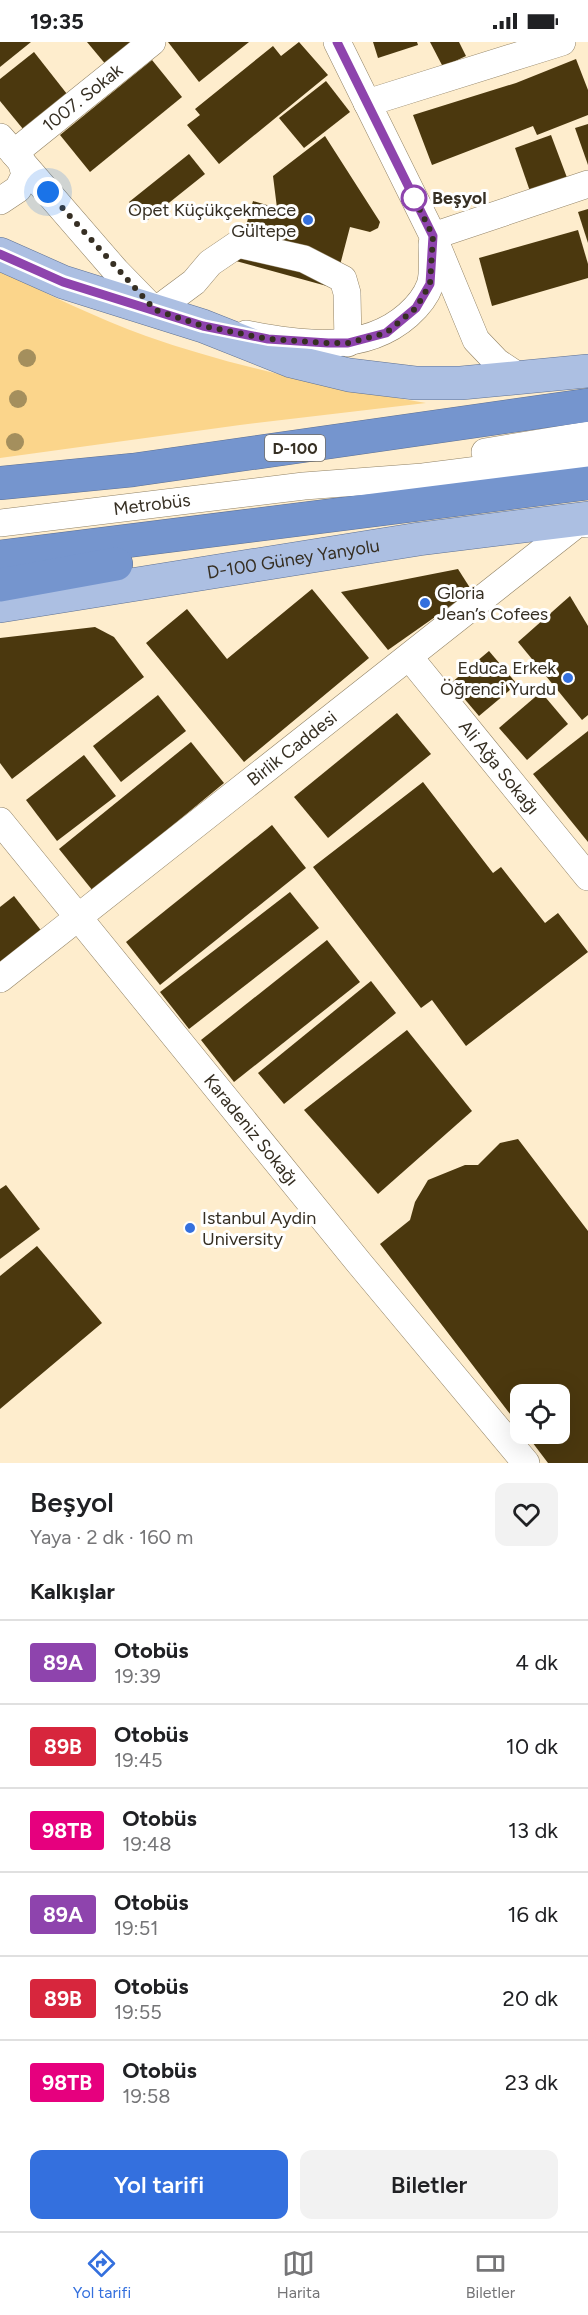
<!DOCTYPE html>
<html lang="tr">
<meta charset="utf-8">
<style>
:root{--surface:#fff;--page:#f2f2f2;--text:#202124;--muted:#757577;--line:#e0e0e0;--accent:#3470de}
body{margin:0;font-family:Figtree,sans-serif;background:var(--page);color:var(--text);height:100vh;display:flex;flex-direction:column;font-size:22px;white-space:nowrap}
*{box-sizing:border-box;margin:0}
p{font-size:20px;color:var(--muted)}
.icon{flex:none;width:33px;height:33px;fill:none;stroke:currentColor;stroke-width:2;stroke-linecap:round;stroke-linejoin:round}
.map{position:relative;height:1421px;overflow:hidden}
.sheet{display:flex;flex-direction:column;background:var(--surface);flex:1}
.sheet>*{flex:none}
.badge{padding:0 12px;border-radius:4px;font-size:21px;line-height:39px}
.fabs{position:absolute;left:510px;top:1342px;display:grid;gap:12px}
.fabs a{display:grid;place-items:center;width:60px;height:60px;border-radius:12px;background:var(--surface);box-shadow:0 6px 24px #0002;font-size:30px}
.you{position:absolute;width:30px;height:30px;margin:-15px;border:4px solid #fff;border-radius:50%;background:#1a73e8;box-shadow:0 0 0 9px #1a73e833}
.map>.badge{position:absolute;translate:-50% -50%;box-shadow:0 0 0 3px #fff}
h2{padding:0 30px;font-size:22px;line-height:54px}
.round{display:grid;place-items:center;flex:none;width:63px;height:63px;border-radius:12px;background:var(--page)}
.summary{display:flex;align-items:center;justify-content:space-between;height:102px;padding:0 30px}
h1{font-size:28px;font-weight:600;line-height:45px}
.action{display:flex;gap:12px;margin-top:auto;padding:12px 30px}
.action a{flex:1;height:69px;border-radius:12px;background:var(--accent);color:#fff;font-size:24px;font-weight:600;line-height:69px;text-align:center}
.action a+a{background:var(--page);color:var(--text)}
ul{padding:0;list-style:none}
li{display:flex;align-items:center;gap:18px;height:84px;padding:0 30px;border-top:2px solid var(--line)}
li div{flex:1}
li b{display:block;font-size:22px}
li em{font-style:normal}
li .badge{min-width:66px;font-weight:700;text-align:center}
.status{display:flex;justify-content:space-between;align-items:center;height:42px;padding:0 30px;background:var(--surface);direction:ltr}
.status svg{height:16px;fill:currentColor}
.dock{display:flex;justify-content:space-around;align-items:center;height:84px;border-top:2px solid var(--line);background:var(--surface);font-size:16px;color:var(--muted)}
.dock a{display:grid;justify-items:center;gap:3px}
.dock .active{color:var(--accent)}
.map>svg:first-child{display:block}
.green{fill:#fbd58b}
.building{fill:#4b380e}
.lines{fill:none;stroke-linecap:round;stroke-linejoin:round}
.minor-casing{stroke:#918265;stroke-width:28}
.major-casing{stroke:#5f7192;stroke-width:34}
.highway-casing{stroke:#5f7192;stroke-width:34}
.minor{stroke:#fff;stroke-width:27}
.major{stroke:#acbfe2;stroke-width:33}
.highway{stroke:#7595ce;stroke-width:33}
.tree{fill:#a48f5d}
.line-casing{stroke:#fff;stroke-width:14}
.line{stroke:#8e44ad;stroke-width:9}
.walk{stroke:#362f23;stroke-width:6;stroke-dasharray:0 10.8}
.stop-dot{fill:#fff;stroke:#8e44ad;stroke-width:3}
.poi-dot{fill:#3470de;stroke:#fff;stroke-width:2}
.labels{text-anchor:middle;stroke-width:6;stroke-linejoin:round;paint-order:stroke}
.shield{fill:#fff;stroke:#726d65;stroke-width:1.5}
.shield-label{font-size:16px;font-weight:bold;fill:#362f23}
.street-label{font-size:18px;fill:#362f23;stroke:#fff}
.stop-label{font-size:18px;font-weight:bold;fill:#362f23;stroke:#fff;text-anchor:start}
.poi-label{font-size:18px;fill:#362f23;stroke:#fff;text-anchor:end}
</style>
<div class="status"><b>19:35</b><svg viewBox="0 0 49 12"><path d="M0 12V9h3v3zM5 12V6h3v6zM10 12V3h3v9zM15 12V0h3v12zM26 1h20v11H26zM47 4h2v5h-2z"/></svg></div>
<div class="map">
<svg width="588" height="1421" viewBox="0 0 588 1421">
<rect width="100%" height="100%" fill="#feedcd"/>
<path class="green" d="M0,229C48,252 96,276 146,294C237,326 332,345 426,361L240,383L0,416Z"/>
<g class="building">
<polygon points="0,0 31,0 0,25"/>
<polygon points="87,0 137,0 107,24"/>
<polygon points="168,0 249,0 199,40"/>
<polygon points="299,0 328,33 219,122 187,83 200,73 195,67 273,4 281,14"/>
<polygon points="373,0 417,0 418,3 378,16"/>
<polygon points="430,0 459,0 466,14 443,25"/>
<polygon points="34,10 67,52 23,87 0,59 0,37"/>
<polygon points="576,17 588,48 588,73 537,93 533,84 432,123 413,73 516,41"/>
<polygon points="152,18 182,55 90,130 60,93"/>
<polygon points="326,39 350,70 304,106 279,76"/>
<polygon points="588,82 588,123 575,86"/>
<polygon points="551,93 569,141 532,155 515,106"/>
<polygon points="325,94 380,180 378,186 370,190 350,185 334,246 236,219 253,159 277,166 273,134"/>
<polygon points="189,112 205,132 145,180 129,160"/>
<polygon points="588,167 588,201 578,170"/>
<polygon points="578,188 588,222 588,236 492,264 479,216"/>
<polygon points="458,527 472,549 388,608 341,550"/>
<polygon points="312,547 369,616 244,720 146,601 187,567 227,617"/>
<polygon points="570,554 588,584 588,673 582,678 518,600"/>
<polygon points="95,585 114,595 144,635 12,737 0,721 0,596"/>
<polygon points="489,609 517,642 479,674 451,641"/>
<polygon points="541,650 568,682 527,718 499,686"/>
<polygon points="158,653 186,689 121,740 93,704"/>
<polygon points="397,671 431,712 328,796 294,755"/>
<polygon points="588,689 588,800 533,732"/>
<polygon points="191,700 224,741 93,849 59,807"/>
<polygon points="84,713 116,754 57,799 26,758"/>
<polygon points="423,740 493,831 501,825 545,881 558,871 588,910 466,1004 432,958 421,966 313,825"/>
<polygon points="272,783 306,826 160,943 126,900"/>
<polygon points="290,850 319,886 189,987 160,950"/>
<polygon points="14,854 47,896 0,933 0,865"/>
<polygon points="327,898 360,940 234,1040 201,998"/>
<polygon points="371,939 396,971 284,1062 258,1031"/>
<polygon points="407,988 472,1069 378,1152 304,1068"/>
<polygon points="518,1097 588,1189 588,1421 548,1421 526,1392 560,1392 560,1353 520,1353 520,1385 380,1202 410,1178 415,1160 428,1138 465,1123 478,1123 500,1101"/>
<polygon points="6,1143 40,1187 0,1217 0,1147"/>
<polygon points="37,1204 102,1281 0,1367 0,1234"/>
</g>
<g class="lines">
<g class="minor-casing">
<g id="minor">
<polyline points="337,0 433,194 476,298 497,320 521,336"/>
<polyline points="367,61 562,0"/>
<polyline points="0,95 116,229 155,269 194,240 210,221 238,202 304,217 343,237 347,251 348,301"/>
<path id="s1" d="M14,111L152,0"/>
<polyline points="0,159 18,147 25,133 21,118"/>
<polyline points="433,194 588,142"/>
<path d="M246,292C300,303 364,312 408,273C417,265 426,254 430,243C434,232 432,214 432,202"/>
<polyline points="485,410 588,393"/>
<path id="s2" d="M0,481L304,444L423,435L588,414"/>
<path id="s3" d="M410,616L588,835"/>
<path id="s4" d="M0,779L360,1222L526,1421"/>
<path id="s5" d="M0,937L583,477L586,482"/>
</g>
</g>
<g class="major-casing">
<g id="major">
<polyline points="0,212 63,240 203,284 291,319 349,333 415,341 461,341 588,329"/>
<path id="s6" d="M0,564L419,497L588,476"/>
</g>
</g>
<g class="highway-casing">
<g id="highway">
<polyline points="0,441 133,428 588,363"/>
<polyline points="0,515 588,441"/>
<polyline points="0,543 116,522"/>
</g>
</g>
<use href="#minor" class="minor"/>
<use href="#major" class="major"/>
<use href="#highway" class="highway"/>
</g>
<g class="tree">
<circle cx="27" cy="316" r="9"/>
<circle cx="18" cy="357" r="9"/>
<circle cx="15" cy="400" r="9"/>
</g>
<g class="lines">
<g class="line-casing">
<polyline id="line" points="0,212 63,240 203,284 268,297 328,301 348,301 386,291 416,266 430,242 433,194 337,0"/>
</g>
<use href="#line" class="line"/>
<polyline class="walk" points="48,150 155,268 203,284 268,297 328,301 348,301 386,291 416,266 430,242 433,194 414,156"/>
</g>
<circle class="stop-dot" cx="414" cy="156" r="12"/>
<g class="poi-dot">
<circle cx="308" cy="178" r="6"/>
<circle cx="425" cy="561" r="6"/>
<circle cx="568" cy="636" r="6"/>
<circle cx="190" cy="1186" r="6"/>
</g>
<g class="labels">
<rect class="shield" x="265" y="393" width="60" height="26" rx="4.5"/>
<g class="shield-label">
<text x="295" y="412">D-100</text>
</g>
<g class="street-label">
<text dy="6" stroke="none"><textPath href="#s1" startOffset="88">1007. Sokak</textPath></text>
<text dy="6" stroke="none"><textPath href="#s2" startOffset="153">Metrobüs</textPath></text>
<text dy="6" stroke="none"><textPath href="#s6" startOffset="297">D-100 Güney Yanyolu</textPath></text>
<text dy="6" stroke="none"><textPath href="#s5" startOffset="372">Birlik Caddesi</textPath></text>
<text dy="6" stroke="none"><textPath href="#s3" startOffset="141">Ali Ağa Sokağı</textPath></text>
<text dy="6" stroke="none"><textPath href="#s4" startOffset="398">Karadeniz Sokağı</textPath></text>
</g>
<g class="stop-label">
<text x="432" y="162">Beşyol</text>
</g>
<g class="poi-label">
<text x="296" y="174">Opet Küçükçekmece<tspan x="296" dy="21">Gültepe</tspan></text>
<text x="437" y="557" text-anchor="start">Gloria<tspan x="437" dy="21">Jean’s Cofees</tspan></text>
<text x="556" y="632">Educa Erkek<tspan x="556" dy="21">Öğrenci Yurdu</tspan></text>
<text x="202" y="1182" text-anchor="start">Istanbul Aydin<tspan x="202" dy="21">University</tspan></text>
</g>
</g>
</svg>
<div class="fabs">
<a><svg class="icon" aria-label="locate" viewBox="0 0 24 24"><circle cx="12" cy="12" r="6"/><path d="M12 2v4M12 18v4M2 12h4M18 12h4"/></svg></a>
</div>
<div class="you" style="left:48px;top:150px"></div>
</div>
<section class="sheet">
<div class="summary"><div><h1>Beşyol</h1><p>Yaya · 2 dk · 160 m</p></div><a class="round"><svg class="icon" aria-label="heart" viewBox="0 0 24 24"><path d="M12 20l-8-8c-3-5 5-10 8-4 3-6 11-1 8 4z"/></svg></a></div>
<h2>Kalkışlar</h2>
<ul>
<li><span class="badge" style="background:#8e44ad;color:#fff">89A</span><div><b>Otobüs</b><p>19:39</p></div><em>4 dk</em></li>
<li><span class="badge" style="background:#d7263d;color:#fff">89B</span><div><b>Otobüs</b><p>19:45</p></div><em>10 dk</em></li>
<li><span class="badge" style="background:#e6007e;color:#fff">98TB</span><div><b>Otobüs</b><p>19:48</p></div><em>13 dk</em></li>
<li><span class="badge" style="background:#8e44ad;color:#fff">89A</span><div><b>Otobüs</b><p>19:51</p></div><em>16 dk</em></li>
<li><span class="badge" style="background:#d7263d;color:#fff">89B</span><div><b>Otobüs</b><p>19:55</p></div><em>20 dk</em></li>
<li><span class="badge" style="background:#e6007e;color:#fff">98TB</span><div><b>Otobüs</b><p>19:58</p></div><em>23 dk</em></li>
</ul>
<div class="action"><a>Yol tarifi</a><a>Biletler</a></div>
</section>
<nav class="dock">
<a class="active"><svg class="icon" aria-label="directions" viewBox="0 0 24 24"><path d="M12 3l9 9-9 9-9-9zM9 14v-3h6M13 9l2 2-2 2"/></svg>Yol tarifi</a>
<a><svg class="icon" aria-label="map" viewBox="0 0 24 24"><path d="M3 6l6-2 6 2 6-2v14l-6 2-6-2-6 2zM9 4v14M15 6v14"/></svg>Harita</a>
<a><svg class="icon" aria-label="tickets" viewBox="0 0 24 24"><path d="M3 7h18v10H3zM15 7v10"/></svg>Biletler</a>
</nav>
